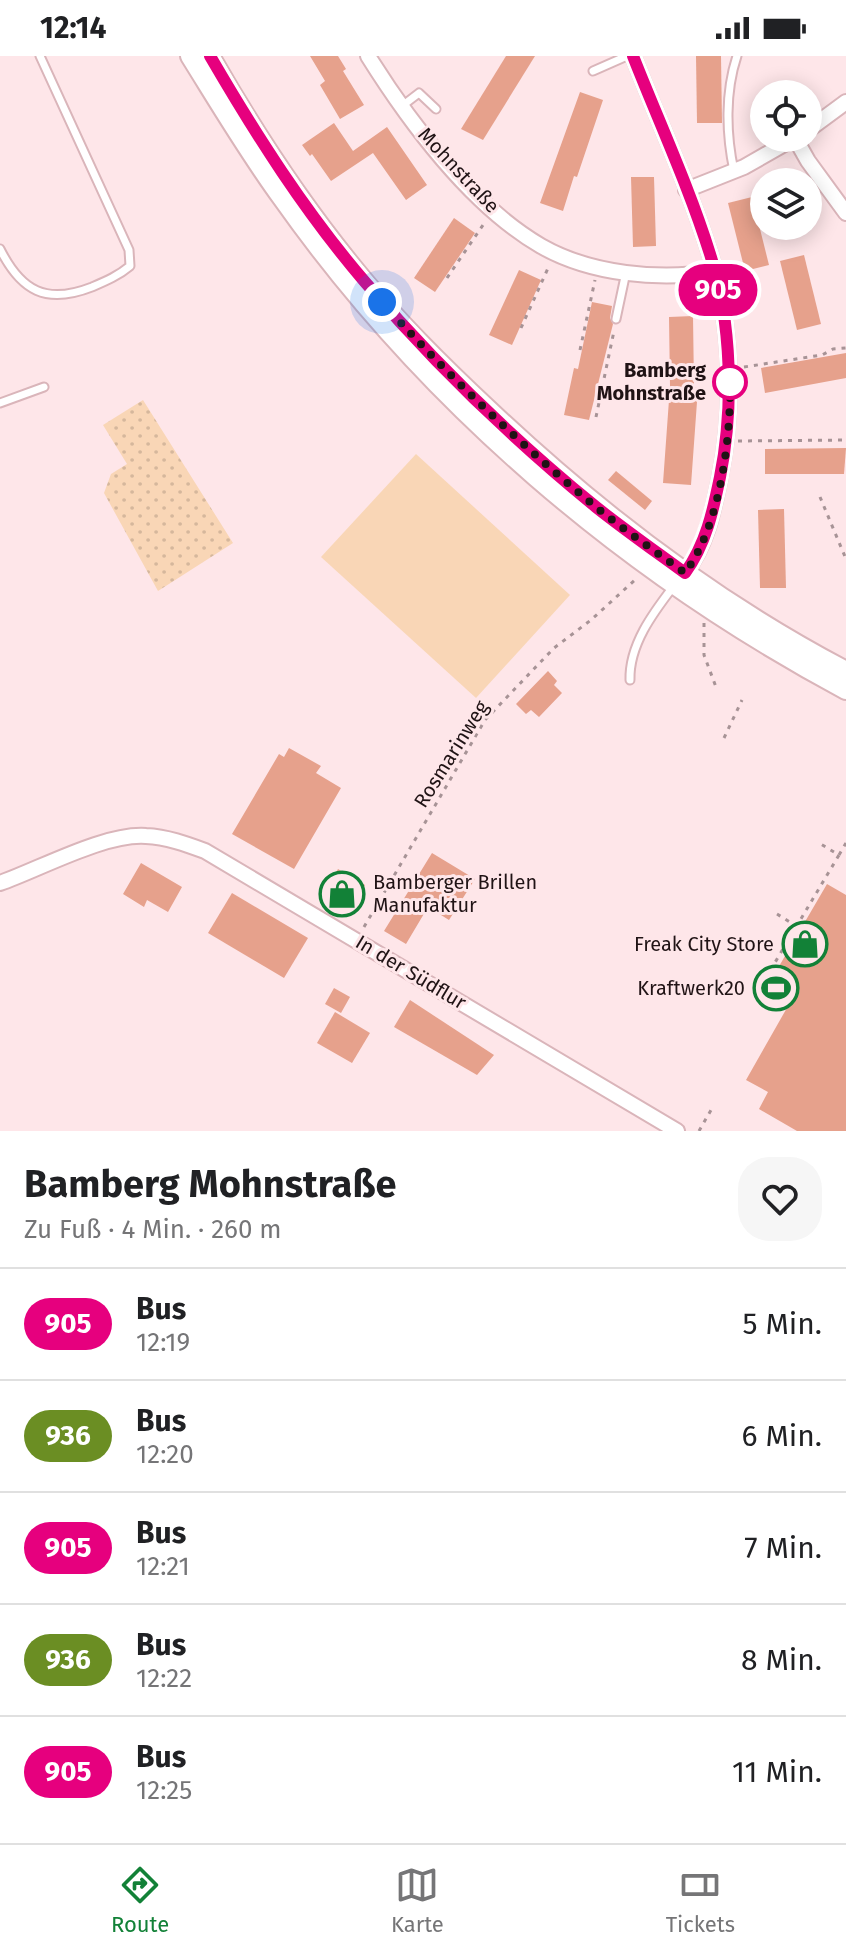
<!DOCTYPE html>
<html lang="de">
<meta charset="utf-8">
<style>
:root{--surface:#fff;--page:#f6f6f6;--text:#202124;--muted:#757577;--line:#e0e0e0;--accent:#128137}
body{margin:0;font-family:"Fira Sans",sans-serif;background:var(--page);color:var(--text);height:100vh;display:flex;flex-direction:column;font-size:30px;white-space:nowrap}
*{box-sizing:border-box;margin:0}
p{font-size:26px;color:var(--muted)}
.icon{flex:none;width:44px;height:44px;fill:none;stroke:currentColor;stroke-width:2;stroke-linecap:round;stroke-linejoin:round}
.map{position:relative;height:1075px;overflow:hidden}
.details{display:flex;flex-direction:column;background:var(--surface);flex:1}
.details>*{flex:none}
.badge{padding:0 16px;border-radius:26px;font-size:28px;line-height:52px}
.buttons{position:absolute;left:750px;top:24px;display:grid;gap:16px}
.buttons a{display:grid;place-items:center;width:72px;height:72px;border-radius:50%;background:var(--surface);box-shadow:0 4px 20px #0003;font-size:40px}
.you{position:absolute;width:40px;height:40px;margin:-20px;border:6px solid #fff;border-radius:50%;background:#1a73e8;box-shadow:0 0 0 12px #1a73e833}
.map>.badge{position:absolute;translate:-50% -50%;box-shadow:0 0 0 4px #fff}
.round{display:grid;place-items:center;flex:none;width:84px;height:84px;border-radius:32px;background:var(--page)}
.summary{display:flex;align-items:center;justify-content:space-between;height:136px;padding:0 24px}
h1{font-size:38px;font-weight:700;line-height:60px}
ul{padding:0;list-style:none}
li{display:flex;align-items:center;gap:24px;height:112px;padding:0 24px;border-top:2px solid var(--line)}
li div{flex:1}
li b{display:block;font-size:30px}
li em{font-style:normal}
li .badge{min-width:88px;font-weight:700;text-align:center}
.status{display:flex;justify-content:space-between;align-items:center;height:56px;padding:0 40px;background:var(--surface);direction:ltr}
.status svg{height:22px;fill:currentColor}
.tab-bar{display:flex;justify-content:space-around;align-items:center;height:112px;border-top:2px solid var(--line);background:var(--surface);font-size:22px;color:var(--muted)}
.tab-bar a{display:grid;justify-items:center;gap:4px}
.tab-bar .selected{color:var(--accent)}
.map>svg:first-child{display:block}
.garden{fill:url(#garden-dots)}
.pitch{fill:#f9d6b6}
.building{fill:#e6a18c}
.lines{fill:none;stroke-linecap:round;stroke-linejoin:round}
.lane-casing{stroke:#dab5ba;stroke-width:11}
.street-casing{stroke:#dab5ba;stroke-width:18}
.secondary-casing{stroke:#dab5ba;stroke-width:22}
.path{stroke:#a79396;stroke-width:3;stroke-dasharray:4 6;stroke-linecap:butt}
.lane{stroke:#fff;stroke-width:7}
.street{stroke:#fff;stroke-width:14}
.secondary{stroke:#fff;stroke-width:18}
.line-casing{stroke:#fff;stroke-width:18}
.line{stroke:#e6007e;stroke-width:12}
.walk{stroke:#201315;stroke-width:8;stroke-dasharray:0 14.4}
.stop-dot{fill:#fff;stroke:#e6007e;stroke-width:4}
.labels{text-anchor:middle;stroke-width:6;stroke-linejoin:round;paint-order:stroke}
.street-label{font-size:20px;fill:#201315;stroke:#fee6e9}
.stop-label{font-size:20px;font-weight:bold;fill:#201315;stroke:#fee6e9;text-anchor:end}
.poi-label{font-size:20px;fill:#201315;stroke:#fee6e9;text-anchor:end}
</style>
<div class="status"><b>12:14</b><svg viewBox="0 0 49 12"><path d="M0 12V9h3v3zM5 12V6h3v6zM10 12V3h3v9zM15 12V0h3v12zM26 1h20v11H26zM47 4h2v5h-2z"/></svg></div>
<div class="map">
<svg width="846" height="1075" viewBox="0 0 846 1075">
<defs>
<pattern id="garden-dots" width="8" height="8" patternUnits="userSpaceOnUse" patternTransform="scale(2)"><rect width="8" height="8" fill="#f9d6b6"/><path d="M2 2h.1M6 6h.1" fill="none" stroke="#d5b79c" stroke-width="1.8" stroke-linecap="round"/></pattern>
</defs>
<rect width="100%" height="100%" fill="#fee6e9"/>
<polygon class="garden" points="143,344 233,487 158,535 104,437 111,418 127,408 103,369"/>
<polygon class="pitch" points="416,398 570,539 476,642 321,501"/>
<g class="building">
<polygon points="310,0 338,0 346,13 343,15 364,49 340,63 320,29 325,25"/>
<polygon points="506,0 535,0 483,84 461,73"/>
<polygon points="696,0 721,0 722,67 697,67"/>
<polygon points="580,36 603,44 577,121 574,120 563,155 540,147"/>
<polygon points="334,67 353,95 387,71 427,129 406,144 373,97 331,125 312,98 310,100 302,89"/>
<polygon points="631,121 654,121 656,190 633,191"/>
<polygon points="752,141 769,209 745,215 728,147"/>
<polygon points="454,162 475,177 435,236 414,222"/>
<polygon points="804,199 821,268 797,274 780,205"/>
<polygon points="519,214 541,224 512,289 489,279"/>
<polygon points="592,246 612,250 610,262 613,268 589,364 564,359 574,312 578,313"/>
<polygon points="693,260 694,331 698,332 691,429 663,427 670,330 669,261"/>
<polygon points="846,297 846,322 765,337 761,312"/>
<polygon points="846,392 844,418 765,418 765,393"/>
<polygon points="616,415 652,445 645,454 608,424"/>
<polygon points="784,453 786,532 760,532 758,454"/>
<polygon points="548,615 557,625 554,629 562,637 539,661 531,654 526,658 516,648"/>
<polygon points="289,692 321,710 316,717 341,732 294,813 232,778 279,698 284,701"/>
<polygon points="432,797 475,823 449,864 428,851 406,888 384,875"/>
<polygon points="141,807 182,831 168,856 147,844 144,851 123,838"/>
<polygon points="338,813 365,829 352,851 325,835"/>
<polygon points="827,828 846,839 846,1075 797,1075 759,1053 768,1036 746,1024 788,950 764,936"/>
<polygon points="232,837 308,882 284,922 208,877"/>
<polygon points="334,932 350,941 341,957 325,948"/>
<polygon points="410,944 494,999 477,1019 394,971"/>
<polygon points="335,956 370,977 352,1007 317,987"/>
</g>
<g class="lines">
<g class="lane-casing">
<g id="lane">
<polyline points="593,15 627,0"/>
<polyline points="402,50 419,37 436,53"/>
<path d="M734,115C726,78 725,36 737,0"/>
<path d="M0,193C21,235 46,249 92,231C106,225 118,220 130,210L129,194L40,0"/>
<polyline points="616,263 626,216"/>
<polyline points="0,347 44,331"/>
<path d="M630,624C629,589 653,557 673,531"/>
</g>
</g>
<g class="street-casing">
<g id="street">
<path d="M368,0C410,67 472,150 541,190C592,219 658,224 715,216"/>
<path d="M633,0C659,66 689,131 710,198C732,267 734,351 720,421C713,455 707,488 685,517"/>
<polyline points="808,74 846,46"/>
<polyline points="795,82 808,105 846,157"/>
<polyline points="686,134 744,111 795,82"/>
<path d="M0,827C40,813 105,777 146,780C167,781 186,788 205,795L677,1075"/>
</g>
</g>
<g class="secondary-casing">
<g id="secondary">
<path d="M190,0C220,48 249,97 282,142C427,347 625,516 846,634"/>
<path d="M210,0C255,79 305,155 364,225C402,271 446,314 490,355C598,457 714,546 846,615"/>
</g>
</g>
<g class="path">
<polyline points="447,222 485,166"/>
<polyline points="521,272 549,210"/>
<polyline points="580,294 595,224"/>
<polyline points="744,311 822,299 833,293 846,292"/>
<polyline points="596,361 614,275"/>
<polyline points="738,385 846,384"/>
<polyline points="820,441 846,503"/>
<polyline points="704,567 704,599 716,631"/>
<polyline points="724,682 742,644"/>
<polyline points="839,799 846,787"/>
<polyline points="777,858 801,873"/>
<polyline points="364,871 485,664 554,592 591,564 637,522"/>
<polyline points="755,940 839,799 819,787"/>
<polyline points="699,1075 711,1054"/>
</g>
<use href="#lane" class="lane"/>
<use href="#street" class="street"/>
<use href="#secondary" class="secondary"/>
</g>
<g class="lines">
<g class="line-casing">
<path id="line" d="M210,0C256,79 305,156 365,226C434,307 514,384 596,451C625,474 655,495 685,517C706,488 713,455 720,421C734,351 732,267 710,198C689,131 659,66 633,0"/>
</g>
<use href="#line" class="line"/>
<path class="walk" d="M382,246C447,319 520,388 596,451C624,474 655,495 685,517C720,470 731,383 730,326"/>
</g>
<defs>
<g id="shop-ring" transform="scale(2.3)"><circle r="9.5" fill="#fee6e9" stroke="#128137" stroke-width="1.5"/><path d="M-5-2.5h2.3a2.7 3.5 0 0 1 5.4 0H5L5.5 6h-11ZM-1.5-2.5h3a1.5 2.3 0 0 0-3 0Z" fill="#128137"/></g>
<g id="stadium-ring" transform="scale(2.3)"><circle r="9.5" fill="#fee6e9" stroke="#128137" stroke-width="1.5"/><path d="M0-5a6.5 5 0 1 0 0 10a6.5 5 0 1 0 0-10ZM-3.5-1.8h7v3.6h-7Z" fill="#128137"/></g>
</defs>
<g fill-rule="evenodd">
<use href="#shop-ring" x="342" y="838"/>
<use href="#shop-ring" x="805" y="888"/>
<use href="#stadium-ring" x="776" y="932"/>
</g>
<circle class="stop-dot" cx="730" cy="326" r="16"/>
<g class="labels">
<g class="street-label">
<text transform="translate(459 114) rotate(47)" y="7">Mohnstraße</text>
<text transform="translate(451 698) rotate(-58)" y="7">Rosmarinweg</text>
<text transform="translate(411 916) rotate(31)" y="7">In der Südflur</text>
</g>
<g class="stop-label">
<text x="706" y="321">Bamberg<tspan x="706" dy="23">Mohnstraße</tspan></text>
</g>
<g class="poi-label">
<text x="373" y="833" text-anchor="start">Bamberger Brillen<tspan x="373" dy="23">Manufaktur</tspan></text>
<text x="774" y="895">Freak City Store</text>
<text x="745" y="939">Kraftwerk20</text>
</g>
</g>
</svg>
<div class="buttons">
<a><svg class="icon" aria-label="locate" viewBox="0 0 24 24"><circle cx="12" cy="12" r="6"/><path d="M12 2v4M12 18v4M2 12h4M18 12h4"/></svg></a>
<a><svg class="icon" aria-label="layers" viewBox="0 0 24 24"><path d="M12 4l9 5-9 5-9-5zM3 14l9 5 9-5"/></svg></a>
</div>
<div class="you" style="left:382px;top:246px"></div>
<b class="badge" style="left:718px;top:234px;background:#e6007e;color:#fff">905</b>
</div>
<section class="details">
<div class="summary"><div><h1>Bamberg Mohnstraße</h1><p>Zu Fuß · 4 Min. · 260 m</p></div><a class="round"><svg class="icon" aria-label="heart" viewBox="0 0 24 24"><path d="M12 20l-8-8c-3-5 5-10 8-4 3-6 11-1 8 4z"/></svg></a></div>
<ul>
<li><span class="badge" style="background:#e6007e;color:#fff">905</span><div><b>Bus</b><p>12:19</p></div><em>5 Min.</em></li>
<li><span class="badge" style="background:#6b8e23;color:#fff">936</span><div><b>Bus</b><p>12:20</p></div><em>6 Min.</em></li>
<li><span class="badge" style="background:#e6007e;color:#fff">905</span><div><b>Bus</b><p>12:21</p></div><em>7 Min.</em></li>
<li><span class="badge" style="background:#6b8e23;color:#fff">936</span><div><b>Bus</b><p>12:22</p></div><em>8 Min.</em></li>
<li><span class="badge" style="background:#e6007e;color:#fff">905</span><div><b>Bus</b><p>12:25</p></div><em>11 Min.</em></li>
</ul>
</section>
<nav class="tab-bar">
<a class="selected"><svg class="icon" aria-label="directions" viewBox="0 0 24 24"><path d="M12 3l9 9-9 9-9-9zM9 14v-3h6M13 9l2 2-2 2"/></svg>Route</a>
<a><svg class="icon" aria-label="map" viewBox="0 0 24 24"><path d="M3 6l6-2 6 2 6-2v14l-6 2-6-2-6 2zM9 4v14M15 6v14"/></svg>Karte</a>
<a><svg class="icon" aria-label="tickets" viewBox="0 0 24 24"><path d="M3 7h18v10H3zM15 7v10"/></svg>Tickets</a>
</nav>
